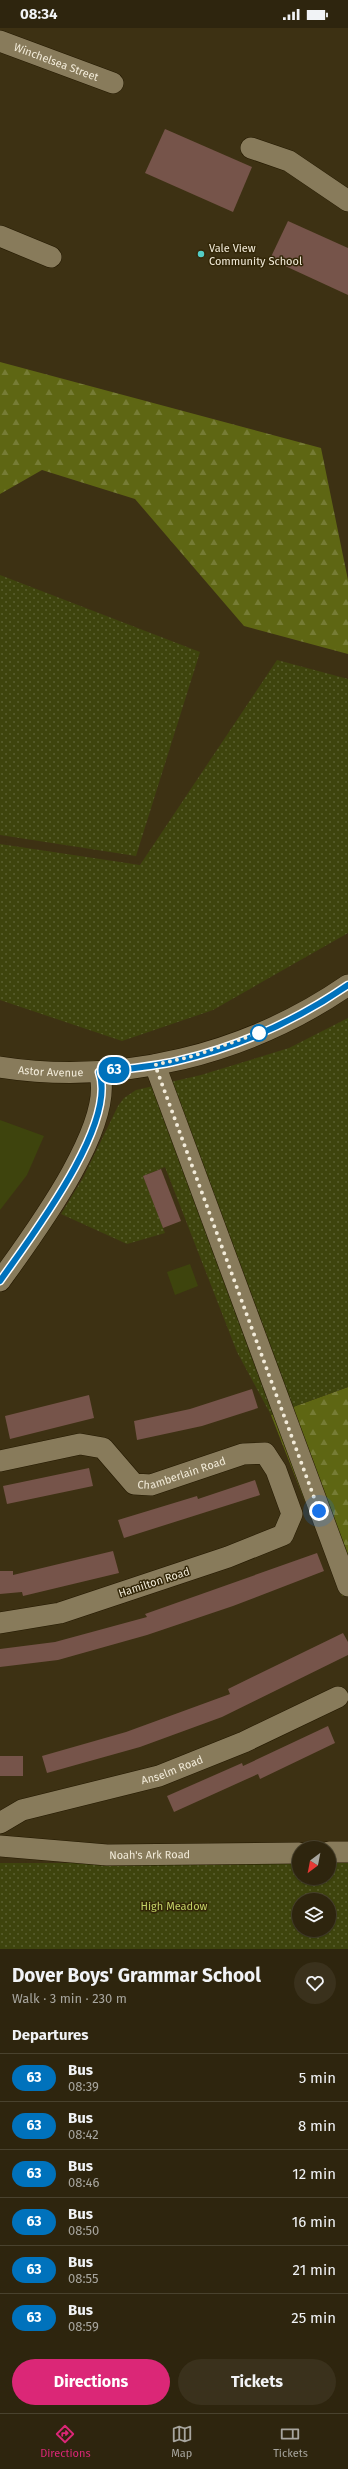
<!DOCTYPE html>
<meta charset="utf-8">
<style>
:root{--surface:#2e250e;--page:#3a311c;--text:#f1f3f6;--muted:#a7a59e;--line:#49422e;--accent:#db2777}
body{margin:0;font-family:"Fira Sans",sans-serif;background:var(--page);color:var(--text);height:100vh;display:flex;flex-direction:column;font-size:15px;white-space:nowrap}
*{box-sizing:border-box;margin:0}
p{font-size:13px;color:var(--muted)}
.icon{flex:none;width:22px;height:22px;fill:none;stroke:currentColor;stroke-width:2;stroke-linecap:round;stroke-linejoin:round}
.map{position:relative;height:1921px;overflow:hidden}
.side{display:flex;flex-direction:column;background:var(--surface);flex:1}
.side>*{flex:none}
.badge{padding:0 8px;border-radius:13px;font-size:14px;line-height:26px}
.needle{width:26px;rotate:212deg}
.tools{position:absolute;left:292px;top:1813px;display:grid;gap:8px}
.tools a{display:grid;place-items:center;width:44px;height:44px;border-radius:50%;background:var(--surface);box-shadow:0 1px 3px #0004,0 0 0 1px var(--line);font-size:20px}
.you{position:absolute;width:20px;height:20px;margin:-10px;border:3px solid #fff;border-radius:50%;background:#1a73e8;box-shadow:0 0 0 6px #1a73e833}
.map>.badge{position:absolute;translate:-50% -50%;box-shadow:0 0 0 2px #fff}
h2{padding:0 12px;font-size:15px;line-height:36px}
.round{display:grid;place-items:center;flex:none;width:42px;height:42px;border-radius:21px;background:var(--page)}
.overview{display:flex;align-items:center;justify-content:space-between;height:68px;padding:0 12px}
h1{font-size:19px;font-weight:700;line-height:30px}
.primary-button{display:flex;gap:8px;margin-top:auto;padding:8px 12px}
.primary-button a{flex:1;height:46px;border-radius:24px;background:var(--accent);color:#fff;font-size:16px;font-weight:700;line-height:46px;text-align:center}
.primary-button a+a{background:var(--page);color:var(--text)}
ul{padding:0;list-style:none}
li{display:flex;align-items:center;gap:12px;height:48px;padding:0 12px;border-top:1px solid var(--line)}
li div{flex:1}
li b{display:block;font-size:15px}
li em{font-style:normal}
li .badge{min-width:44px;font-weight:700;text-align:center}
.status{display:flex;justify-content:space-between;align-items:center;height:28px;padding:0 20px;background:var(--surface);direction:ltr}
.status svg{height:11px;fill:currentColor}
.menu{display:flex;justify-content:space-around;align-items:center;height:56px;border-top:1px solid var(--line);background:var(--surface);font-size:11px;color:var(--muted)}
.menu a{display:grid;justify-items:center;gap:2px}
.menu .active{color:var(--accent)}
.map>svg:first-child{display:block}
.green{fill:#3e440d}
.forest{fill:url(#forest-firs)}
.park{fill:url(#park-dots);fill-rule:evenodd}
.building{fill:#76544a}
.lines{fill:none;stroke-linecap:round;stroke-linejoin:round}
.minor-casing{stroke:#241900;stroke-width:22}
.minor{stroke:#887b5b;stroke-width:21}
.line-casing{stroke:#fff;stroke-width:9}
.line{stroke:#0072bc;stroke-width:6}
.walk{stroke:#f2ebd9;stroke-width:4;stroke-dasharray:0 7.2}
.poi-dot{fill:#54cdc7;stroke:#332708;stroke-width:1.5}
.stop-dot{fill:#fff;stroke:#0072bc;stroke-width:2}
.labels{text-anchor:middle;stroke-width:3;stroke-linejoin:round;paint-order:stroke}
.street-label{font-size:11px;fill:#f2ebd9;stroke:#332708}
.poi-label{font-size:11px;fill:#f2ebd9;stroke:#332708;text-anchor:start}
.park-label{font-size:11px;fill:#c3d166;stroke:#332708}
</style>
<div class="status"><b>08:34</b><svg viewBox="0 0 49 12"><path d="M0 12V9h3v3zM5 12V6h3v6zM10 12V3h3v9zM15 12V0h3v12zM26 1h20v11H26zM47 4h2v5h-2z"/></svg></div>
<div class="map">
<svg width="348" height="1921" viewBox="0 0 348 1921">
<defs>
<pattern id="forest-firs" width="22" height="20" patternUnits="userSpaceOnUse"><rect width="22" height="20" fill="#5e6613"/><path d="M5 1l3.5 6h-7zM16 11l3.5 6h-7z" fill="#767c35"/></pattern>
<pattern id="park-dots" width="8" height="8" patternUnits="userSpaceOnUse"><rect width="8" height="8" fill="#3e440d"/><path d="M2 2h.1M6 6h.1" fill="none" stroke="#5a5f30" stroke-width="1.8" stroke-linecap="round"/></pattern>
</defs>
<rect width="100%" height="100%" fill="#3d3113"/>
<g class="green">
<polygon points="0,1092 44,1108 27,1147 0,1182"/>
<polygon points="190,1236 198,1258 175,1267 167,1244"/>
</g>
<g class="forest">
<polygon points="0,334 321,420 348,552 348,626 244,598 135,471 42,442 0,466"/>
<polygon points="348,1359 348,1567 342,1568 271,1387"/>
</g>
<g class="park">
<polygon points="0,547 200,624 136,828 0,807"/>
<polygon points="277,632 348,651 348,905 213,982 122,1013 0,972 0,816 140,837"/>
<polygon points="348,990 348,1359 271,1387 237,1324 165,1139 143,1148 165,1205 127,1216 61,1186 83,1150 118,1078 124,1070 136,1062 201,1047 289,1020"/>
<path d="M0,1835H299V1850H329V1835H348V1921H0ZM299,1872H329V1902H299Z"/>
</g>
<g class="building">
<polygon points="165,101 252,139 233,184 145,145"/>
<polygon points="288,193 348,220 348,267 270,231"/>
<polygon points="161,1141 181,1193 163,1200 143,1148"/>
<polygon points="252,1361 258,1380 202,1398 137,1412 134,1393 190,1381"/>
<polygon points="89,1367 94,1390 10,1411 5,1388"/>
<polygon points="89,1440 93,1458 7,1476 3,1458"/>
<polygon points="255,1452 260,1467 124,1510 118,1492 197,1468 198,1471"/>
<polygon points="113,1523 119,1545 23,1568 22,1564 0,1566 0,1543 13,1543 13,1547"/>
<polygon points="317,1525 324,1543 233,1578 147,1607 58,1632 0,1639 0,1621 55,1614 147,1589 145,1586"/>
<polygon points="343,1605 348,1614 348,1627 222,1689 140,1719 47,1745 42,1728 126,1704 230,1666 228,1661"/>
<polygon points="328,1698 335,1715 260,1751 258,1746 174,1784 167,1768 242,1735 243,1738"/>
<rect x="0" y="1728" width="23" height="20"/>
</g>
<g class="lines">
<g class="minor-casing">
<g id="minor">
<path id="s1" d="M0,13L113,55"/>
<polyline points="251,120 289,133 348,173"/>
<polyline points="0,208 51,229"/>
<polyline points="155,1037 348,1558"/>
<path id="s2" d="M0,1039C121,1058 248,1026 348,957"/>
<path d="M0,1253C30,1211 117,1096 99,1044"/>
<path id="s3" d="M0,1433L80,1416L103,1420L134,1456L151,1457L243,1426L265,1425L276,1442L292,1486L283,1507L228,1529L60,1585L0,1595"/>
<path id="s4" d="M0,1795L22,1782L159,1748L244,1714L338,1669"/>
<path id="s5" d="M0,1818L107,1827L299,1825"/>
<polyline points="329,1824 348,1824"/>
</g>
</g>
<use href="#minor" class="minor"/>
</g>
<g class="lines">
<g class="line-casing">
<path id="line" d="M0,1253C30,1210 118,1096 99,1044C125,1041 152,1039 177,1033C238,1019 297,992 348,957"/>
</g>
<use href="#line" class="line"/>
<polyline class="walk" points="259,1005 193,1028 155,1037 319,1483"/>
</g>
<circle class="poi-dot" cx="201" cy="226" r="4"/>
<circle class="stop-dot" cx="259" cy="1005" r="8"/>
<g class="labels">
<g class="street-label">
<text dy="4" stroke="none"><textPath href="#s1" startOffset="60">Winchelsea Street</textPath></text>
<text dy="4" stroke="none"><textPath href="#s2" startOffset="51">Astor Avenue</textPath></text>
<text dy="4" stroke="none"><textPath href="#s3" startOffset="202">Chamberlain Road</textPath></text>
<text transform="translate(154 1554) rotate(-18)" y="4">Hamilton Road</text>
<text dy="4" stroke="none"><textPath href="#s4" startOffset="181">Anselm Road</textPath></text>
<text dy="4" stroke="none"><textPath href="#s5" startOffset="150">Noah's Ark Road</textPath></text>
</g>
<g class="poi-label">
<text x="209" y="224">Vale View<tspan x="209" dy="13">Community School</tspan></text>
</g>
<g class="park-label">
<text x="174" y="1882">High Meadow</text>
</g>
</g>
</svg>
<div class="tools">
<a><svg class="needle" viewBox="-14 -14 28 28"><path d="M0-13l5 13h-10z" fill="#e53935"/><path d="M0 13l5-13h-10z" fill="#a7a59e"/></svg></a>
<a><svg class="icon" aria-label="layers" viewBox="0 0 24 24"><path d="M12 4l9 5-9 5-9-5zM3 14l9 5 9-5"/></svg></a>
</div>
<div class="you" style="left:319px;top:1483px"></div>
<b class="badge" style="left:114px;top:1042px;background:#0072bc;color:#fff">63</b>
</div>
<section class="side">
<div class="overview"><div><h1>Dover Boys' Grammar School</h1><p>Walk · 3 min · 230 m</p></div><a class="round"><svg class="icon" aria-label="heart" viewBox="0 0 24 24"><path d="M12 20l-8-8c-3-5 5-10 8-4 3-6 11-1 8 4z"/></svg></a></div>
<h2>Departures</h2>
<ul>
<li><span class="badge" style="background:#0072bc;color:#fff">63</span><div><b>Bus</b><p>08:39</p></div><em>5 min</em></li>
<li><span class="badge" style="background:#0072bc;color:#fff">63</span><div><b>Bus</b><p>08:42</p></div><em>8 min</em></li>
<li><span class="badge" style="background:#0072bc;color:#fff">63</span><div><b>Bus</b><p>08:46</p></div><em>12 min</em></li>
<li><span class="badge" style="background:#0072bc;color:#fff">63</span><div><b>Bus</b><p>08:50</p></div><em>16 min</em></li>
<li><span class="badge" style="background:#0072bc;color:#fff">63</span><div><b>Bus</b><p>08:55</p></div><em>21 min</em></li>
<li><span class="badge" style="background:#0072bc;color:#fff">63</span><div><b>Bus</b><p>08:59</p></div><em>25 min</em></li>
</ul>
<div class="primary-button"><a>Directions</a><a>Tickets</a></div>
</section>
<nav class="menu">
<a class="active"><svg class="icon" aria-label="directions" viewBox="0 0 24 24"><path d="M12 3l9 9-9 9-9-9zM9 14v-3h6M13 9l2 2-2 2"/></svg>Directions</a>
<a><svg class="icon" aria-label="map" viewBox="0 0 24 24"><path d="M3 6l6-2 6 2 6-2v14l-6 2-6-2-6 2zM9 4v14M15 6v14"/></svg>Map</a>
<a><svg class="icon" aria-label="tickets" viewBox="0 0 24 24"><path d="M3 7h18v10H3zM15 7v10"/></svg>Tickets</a>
</nav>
